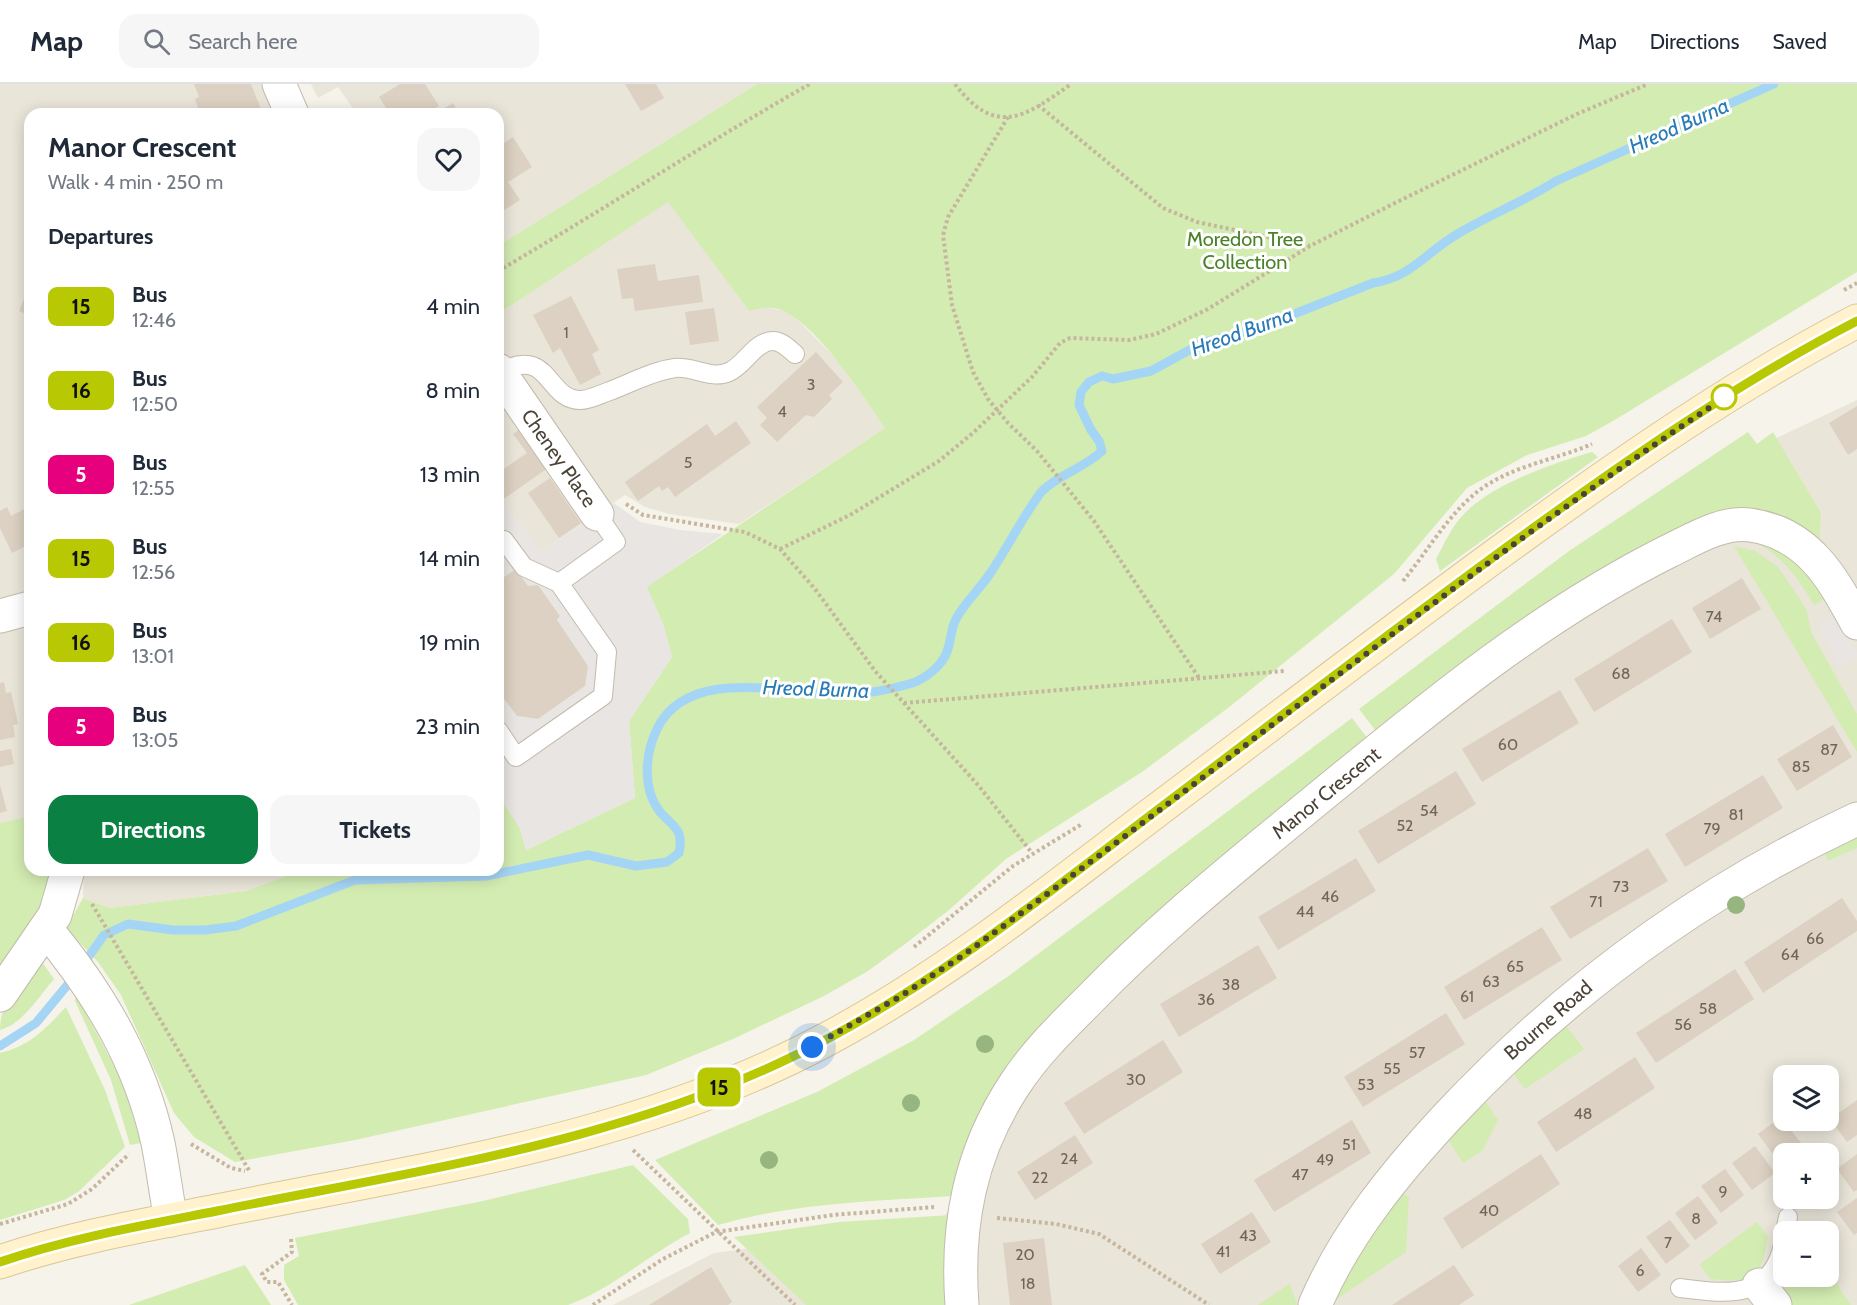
<!DOCTYPE html>
<meta charset="utf-8">
<style>
:root{--surface:#fff;--page:#f6f6f7;--text:#1f2937;--muted:#747a83;--line:#e0e1e3;--accent:#0b8043}
body{margin:0;font-family:Cabin,sans-serif;background:var(--page);color:var(--text);height:100vh;display:flex;flex-direction:column;font-size:22px;white-space:nowrap}
*{box-sizing:border-box;margin:0}
p{font-size:20px;color:var(--muted)}
.icon{flex:none;width:33px;height:33px;fill:none;stroke:currentColor;stroke-width:2;stroke-linecap:round;stroke-linejoin:round}
.map{position:relative;flex:1;overflow:hidden}
.panel{position:absolute;left:24px;top:24px;width:480px;height:768px;display:flex;flex-direction:column;background:var(--surface);border-radius:18px;box-shadow:0 3px 15px #0003}
.panel>*{flex:none}
.badge{padding:0 12px;border-radius:9px;font-size:21px;line-height:39px}
.controls{position:absolute;left:1773px;top:981px;display:grid;gap:12px}
.controls a{display:grid;place-items:center;width:66px;height:66px;border-radius:12px;background:var(--surface);box-shadow:0 3px 15px #0003;font-size:30px}
.you{position:absolute;width:30px;height:30px;margin:-15px;border:4px solid #fff;border-radius:50%;background:#1a73e8;box-shadow:0 0 0 9px #1a73e833}
.map>.badge{position:absolute;translate:-50% -50%;box-shadow:0 0 0 3px #fff}
h2{padding:0 24px;font-size:22px;line-height:54px}
.round{display:grid;place-items:center;flex:none;width:63px;height:63px;border-radius:18px;background:var(--page)}
.headline{display:flex;align-items:center;justify-content:space-between;height:102px;padding:0 24px}
h1{font-size:28px;font-weight:700;line-height:45px}
.action{display:flex;gap:12px;margin-top:auto;padding:12px 24px}
.action a{flex:1;height:69px;border-radius:18px;background:var(--accent);color:#fff;font-size:24px;font-weight:700;line-height:69px;text-align:center}
.action a+a{background:var(--page);color:var(--text)}
ul{padding:0;list-style:none}
li{display:flex;align-items:center;gap:18px;height:84px;padding:0 24px}
li div{flex:1}
li b{display:block;font-size:22px}
li em{font-style:normal}
li .badge{min-width:66px;font-weight:700;text-align:center}
header{display:flex;align-items:center;gap:36px;box-sizing:border-box;height:84px;padding:0 30px;background:var(--surface);border-bottom:2px solid var(--line)}
header strong{font-size:28px}
nav{display:flex;gap:33px;margin-inline-start:auto;font-size:21px}
.search{width:420px;height:54px;background:var(--page);display:flex;align-items:center;gap:15px;box-sizing:border-box;padding:0 21px;border-radius:18px;color:var(--muted);font-size:22px}
.map>svg:first-child{display:block}
.residential{fill:#eae5d9;fill-rule:evenodd}
.green{fill:#d3ecb2}
.parking{fill:#e8e5e2}
.lines{fill:none;stroke-linecap:round;stroke-linejoin:round}
.stream{stroke:#a5d5f5;stroke-width:9}
.building{fill:#dcd1c2}
.lane-casing{stroke:#c3bbac;stroke-width:20}
.street-casing{stroke:#c3bbac;stroke-width:35}
.secondary-casing{stroke:#d8c799;stroke-width:35}
.path{stroke:#c5b69d;stroke-width:4;stroke-dasharray:3 3;stroke-linecap:butt}
.lane{stroke:#fff;stroke-width:18}
.street{stroke:#fff;stroke-width:33}
.secondary{stroke:#fff2cc;stroke-width:33}
.tree{fill:#97b57f}
.line-casing{stroke:#fff;stroke-width:14}
.line{stroke:#b8c904;stroke-width:9}
.walk{stroke:#4b4338;stroke-width:6;stroke-dasharray:0 10.8}
.stop-dot{fill:#fff;stroke:#b8c904;stroke-width:3}
.labels{text-anchor:middle;stroke-width:6;stroke-linejoin:round;paint-order:stroke}
.number-label{font-size:16px;fill:#6f665a}
.park-label{font-size:20px;fill:#4a8226;stroke:#fff}
.street-label{font-size:20px;fill:#4b4338;stroke:#fff}
.water-label{font-size:21px;font-style:italic;fill:#287bb6;stroke:#fff}
</style>
<header>
<strong>Map</strong>
<div class="search"><svg class="icon" aria-label="search" viewBox="0 0 24 24"><circle cx="10" cy="10" r="6"/><path d="M15 15l6 6"/></svg>Search here</div>
<nav><a>Map</a><a>Directions</a><a>Saved</a></nav>
</header>
<div class="map">
<svg width="1857" height="1221" viewBox="0 0 1857 1221">
<rect width="100%" height="100%" fill="#f6f3eb"/>
<g class="residential">
<polygon points="0,0 261,0 273,30 30,30 30,732 0,739"/>
<polygon points="311,0 757,0 498,162 498,30 357,30 338,3 318,14"/>
<polygon points="668,117 749,227 765,223 784,227 799,237 840,279 885,344 739,440 669,430 645,423 625,411 541,468 505,421 498,426 498,230"/>
<path d="M1857,316V1221H613L714,1169L936,1140L980,1095L1032,990L1201,826L1740,371ZM1784,992H1828V1036H1784ZM1784,1070H1828V1114H1784ZM1784,1148H1828V1192H1784Z"/>
<polygon points="84,786 302,786 246,807 110,824 83,814"/>
</g>
<g class="green">
<path d="M757,0H1857V188L1613,337L1586,352L1527,371L1467,404L1394,490L1228,624L1142,688L1006,775L949,826L905,860L868,887L824,912L733,955L646,991L355,1056L235,1078L194,1053L174,1029L121,911L98,878L66,844L83,814L110,824L246,807L302,786H498V710L520,744L526,766L635,714L629,637L672,573L663,540L646,503L885,344C861,310 822,247 785,228C773,221 761,224 749,227L668,118L498,230V162Z"/>
<polygon points="1748,348 1757,360 1773,348 1821,429 1819,462 1754,425 1378,650 1359,625 1569,467"/>
<path d="M1592,368L1598,373L1440,487L1436,475C1444,461 1451,443 1463,431C1492,400 1551,380 1592,368Z"/>
<path d="M1751,456L1793,470L1825,509L1824,515L1814,521C1797,493 1781,470 1751,456Z"/>
<polygon points="1734,462 1756,467 1778,483 1800,515 1807,527 1811,548 1857,630 1857,668"/>
<path d="M1352,634L1371,659L1115,876L954,1112C878,1117 791,1119 718,1141L655,1076L817,1008L914,956L1010,891Z"/>
<polygon points="30,732 30,786 49,786 45,822 0,890 0,739"/>
<polygon points="1857,747 1857,764 1828,777 1822,764"/>
<path d="M42,878L54,895C39,912 23,940 0,946C0,919 20,893 42,878Z"/>
<polygon points="76,910 123,999 141,1059 130,1061 111,996 75,917"/>
<path d="M66,923L105,1006L125,1063L78,1108L64,1116L0,1136V969C30,962 45,945 66,923Z"/>
<polygon points="1564,939 1584,965 1525,1005 1512,988"/>
<polygon points="1483,1014 1498,1036 1483,1066 1463,1079 1447,1054"/>
<path d="M633,1081L688,1135L690,1149C648,1171 612,1205 568,1221H298L284,1196V1181L299,1172L295,1154L483,1117Z"/>
<polygon points="1401,1108 1409,1113 1406,1168 1334,1217 1344,1184"/>
<polygon points="951,1131 951,1221 806,1221 734,1153 839,1138"/>
<path d="M1757,1138L1768,1153C1761,1196 1752,1199 1710,1195L1700,1180Z"/>
<polygon points="1829,1180 1841,1207 1851,1221 1789,1221 1783,1209 1785,1193 1828,1192"/>
<polygon points="245,1181 271,1221 129,1221"/>
<polygon points="1290,1200 1297,1221 1258,1221 1289,1200"/>
</g>
<g class="parking">
<polygon points="614,419 640,438 680,446 723,450 647,503 663,540 672,573 629,637 635,714 526,766 520,744 498,710 498,607 517,632 538,635 585,602 557,536 560,532 538,501 528,502 516,485 498,497 498,426 505,421 541,468"/>
<polygon points="1836,530 1857,568 1857,573 1839,583 1818,542"/>
</g>
<g class="lines">
<g class="stream">
<path d="M82,882L104,851L128,840L173,846H205L236,842L355,796L486,792L588,771L636,782L667,778L679,769C684,745 674,744 660,728C642,705 645,670 657,645C688,582 782,609 837,610C862,611 885,607 909,600C921,597 935,587 942,577C952,564 949,548 956,535C965,518 981,504 991,488C1009,461 1023,432 1042,407C1060,390 1084,384 1102,367L1099,357L1091,346L1079,321L1081,308L1089,298L1102,292L1113,295L1151,287L1204,258L1253,246L1373,199C1412,193 1426,168 1459,149C1491,130 1525,117 1556,97L1774,0"/>
<polyline points="0,962 36,939 74,893"/>
</g>
</g>
<g class="building">
<polygon points="194,0 251,0 261,25 247,30 200,30 195,15 199,13"/>
<polygon points="400,0 425,0 439,22 425,30 390,30 379,13"/>
<polygon points="625,0 656,0 664,14 641,27"/>
<polygon points="453,19 459,30 435,30"/>
<polygon points="513,53 532,83 508,98 520,116 498,130 498,63"/>
<polygon points="655,180 658,197 699,191 703,218 635,227 633,214 622,215 617,185"/>
<polygon points="30,200 30,232 19,227"/>
<polygon points="571,212 599,266 592,270 601,290 580,301 560,264 553,269 533,231"/>
<polygon points="714,224 719,257 690,261 685,228"/>
<polygon points="816,268 843,298 829,311 832,315 814,333 806,331 777,358 760,341 767,334 757,323"/>
<polygon points="498,304 511,323 498,331"/>
<polygon points="1857,322 1857,365 1848,371 1829,339"/>
<polygon points="736,337 751,359 675,413 668,403 662,407 659,402 638,417 625,398 707,340 715,352"/>
<polygon points="524,342 552,381 498,419 498,389 527,369 513,350"/>
<polygon points="550,394 581,439 559,454 528,409"/>
<polygon points="30,422 30,460 12,469 0,444 0,427 7,423 11,432"/>
<polygon points="516,485 528,502 538,501 560,532 557,536 588,582 585,602 538,635 517,632 498,607 498,497"/>
<polygon points="1742,494 1761,525 1710,555 1692,524"/>
<polygon points="1672,535 1692,568 1594,628 1574,595"/>
<polygon points="4,598 6,609 11,608 18,640 13,641 15,653 0,656 0,599"/>
<polygon points="1560,606 1579,639 1482,698 1462,665"/>
<polygon points="1833,641 1852,673 1797,707 1777,675"/>
<polygon points="11,665 14,680 0,683 0,667"/>
<polygon points="1456,687 1476,720 1378,780 1358,747"/>
<polygon points="1763,691 1783,724 1685,783 1665,750"/>
<polygon points="0,701 7,727 0,729"/>
<polygon points="1648,764 1668,797 1570,855 1550,823"/>
<polygon points="1356,774 1376,807 1278,866 1258,833"/>
<polygon points="1842,814 1857,837 1857,847 1763,909 1744,878"/>
<polygon points="1542,843 1562,876 1464,936 1444,903"/>
<polygon points="1258,861 1277,894 1179,953 1160,920"/>
<polygon points="1735,885 1754,915 1656,979 1636,949"/>
<polygon points="1446,929 1465,960 1363,1023 1344,993"/>
<polygon points="1163,956 1183,988 1084,1050 1064,1019"/>
<polygon points="1635,973 1655,1004 1556,1068 1537,1038"/>
<polygon points="1857,1016 1857,1051 1847,1058 1830,1035"/>
<polygon points="1781,1033 1801,1059 1784,1070 1778,1077 1758,1050"/>
<polygon points="1352,1036 1371,1069 1274,1128 1254,1096"/>
<polygon points="1795,1036 1818,1036 1803,1047"/>
<polygon points="1075,1051 1093,1079 1035,1116 1017,1088"/>
<polygon points="1755,1062 1775,1089 1752,1106 1732,1079"/>
<polygon points="1541,1070 1560,1100 1462,1165 1443,1134"/>
<polygon points="1857,1070 1857,1106 1854,1108 1837,1085"/>
<polygon points="1725,1085 1744,1111 1721,1129 1701,1102"/>
<polygon points="1698,1112 1718,1139 1695,1156 1675,1129"/>
<polygon points="1857,1114 1857,1149 1854,1151 1837,1128"/>
<polygon points="1252,1128 1271,1158 1220,1190 1201,1160"/>
<polygon points="1670,1136 1690,1162 1666,1180 1646,1153"/>
<polygon points="1044,1154 1052,1221 1010,1221 1003,1159"/>
<polygon points="1641,1164 1661,1191 1638,1208 1618,1182"/>
<polygon points="1454,1181 1474,1211 1459,1221 1392,1221"/>
<polygon points="711,1183 732,1218 728,1221 649,1221"/>
</g>
<g class="lines">
<g class="lane-casing">
<g id="lane">
<path d="M500,288C551,261 546,317 581,316C589,316 599,311 607,308C629,300 652,287 675,284C694,282 711,296 729,288C745,281 755,257 773,257C782,257 789,265 795,270"/>
<polyline points="498,460 504,456 524,483 559,499 607,568 603,612 516,673 498,646"/>
<polyline points="559,499 616,458 597,430"/>
<polyline points="1785,1148 1788,1133"/>
<path d="M1680,1204C1727,1210 1772,1217 1784,1157"/>
</g>
</g>
<g class="street-casing">
<g id="street">
<polyline points="279,0 292,30"/>
<polyline points="498,286 597,430"/>
<polyline points="0,532 30,524"/>
<path d="M46,845C99,909 140,977 158,1059C163,1084 166,1110 171,1136"/>
<polyline points="0,911 55,831 68,786"/>
<polyline points="1759,1201 1775,1221"/>
<path d="M962,1221C956,1141 970,1068 1015,1000C1035,969 1063,942 1089,916C1149,854 1215,799 1282,744C1406,643 1525,539 1669,467C1692,456 1722,437 1750,441C1808,449 1832,493 1857,539"/>
<path d="M1315,1221C1345,1150 1396,1088 1448,1032C1566,906 1700,808 1857,735"/>
</g>
</g>
<g class="secondary-casing">
<path id="secondary" d="M0,1178C70,1154 145,1141 217,1127C424,1085 641,1056 829,954C945,892 1048,809 1152,730C1274,638 1394,545 1518,455C1627,376 1738,299 1857,237"/>
</g>
<g class="path">
<path d="M955,0C996,54 1025,33 1071,0"/>
<polyline points="1038,21 1163,124 1197,138 1310,162"/>
<polyline points="1008,33 948,133 943,151 952,221 973,288 988,315 1008,339 1037,367 1094,437 1199,594"/>
<path d="M498,187C603,126 704,60 810,0"/>
<polyline points="1844,206 1857,199"/>
<polyline points="626,420 643,431 745,448 780,465 815,505 875,587 978,701 1032,769"/>
<polyline points="780,465 850,431 939,377 974,348 1032,293 1060,259 1070,254 1129,256 1156,250 1208,225 1310,162 1397,118 1577,30 1648,0"/>
<path d="M1403,497C1427,468 1447,432 1477,408C1510,382 1555,376 1592,360"/>
<polyline points="904,619 1285,587"/>
<polyline points="92,820 250,1088"/>
<polyline points="914,863 1013,782 1082,740"/>
<polyline points="191,1060 231,1084 245,1087"/>
<polyline points="633,1066 795,1221"/>
<polyline points="997,1134 1056,1140 1099,1150 1209,1221"/>
<polyline points="0,1140 68,1120 92,1105 129,1070"/>
<polyline points="291,1155 292,1168 262,1190 267,1198 278,1198 292,1221"/>
<polyline points="593,1221 663,1175 716,1148 833,1131 934,1123"/>
</g>
<use href="#lane" class="lane"/>
<use href="#street" class="street"/>
<use href="#secondary" class="secondary"/>
</g>
<g class="tree">
<circle cx="1736" cy="821" r="9"/>
<circle cx="985" cy="960" r="9"/>
<circle cx="911" cy="1019" r="9"/>
<circle cx="769" cy="1076" r="9"/>
</g>
<g class="lines">
<g class="line-casing">
<path id="line" d="M0,1178C70,1154 145,1141 217,1127C424,1085 641,1056 829,954C945,892 1048,809 1152,730C1274,638 1394,545 1518,455C1627,376 1737,299 1857,237"/>
</g>
<use href="#line" class="line"/>
<path class="walk" d="M812,963L901,912L959,874C1219,688 1465,484 1733,308L1724,313"/>
</g>
<circle class="stop-dot" cx="1724" cy="313" r="12"/>
<g class="labels">
<g class="number-label">
<text x="566" y="254">1</text>
<text x="811" y="306">3</text>
<text x="782" y="333">4</text>
<text x="688" y="384">5</text>
<text x="1714" y="538">74</text>
<text x="1621" y="595">68</text>
<text x="1508" y="666">60</text>
<text x="1829" y="671">87</text>
<text x="1801" y="688">85</text>
<text x="1429" y="732">54</text>
<text x="1736" y="736">81</text>
<text x="1405" y="747">52</text>
<text x="1712" y="750">79</text>
<text x="1621" y="808">73</text>
<text x="1330" y="818">46</text>
<text x="1596" y="823">71</text>
<text x="1305" y="833">44</text>
<text x="1815" y="860">66</text>
<text x="1790" y="876">64</text>
<text x="1515" y="888">65</text>
<text x="1491" y="903">63</text>
<text x="1231" y="906">38</text>
<text x="1467" y="918">61</text>
<text x="1206" y="921">36</text>
<text x="1708" y="930">58</text>
<text x="1683" y="946">56</text>
<text x="1417" y="974">57</text>
<text x="1392" y="990">55</text>
<text x="1136" y="1001">30</text>
<text x="1366" y="1006">53</text>
<text x="1583" y="1035">48</text>
<text x="1349" y="1066">51</text>
<text x="1069" y="1080">24</text>
<text x="1325" y="1081">49</text>
<text x="1300" y="1096">47</text>
<text x="1040" y="1099">22</text>
<text x="1723" y="1113">9</text>
<text x="1489" y="1132">40</text>
<text x="1696" y="1140">8</text>
<text x="1248" y="1157">43</text>
<text x="1668" y="1164">7</text>
<text x="1223" y="1173">41</text>
<text x="1025" y="1176">20</text>
<text x="1640" y="1192">6</text>
<text x="1028" y="1205">18</text>
</g>
<g class="park-label">
<text x="1245" y="162">Moredon Tree<tspan x="1245" dy="23">Collection</tspan></text>
</g>
<g class="street-label">
<text transform="translate(559 374) rotate(55)" y="7">Cheney Place</text>
<text transform="translate(1326 709) rotate(-39)" y="7">Manor Crescent</text>
<text transform="translate(1548 936) rotate(-41)" y="7">Bourne Road</text>
</g>
<g class="water-label">
<text transform="translate(1679 42) rotate(-24)" y="7">Hreod Burna</text>
<text transform="translate(1242 248) rotate(-20)" y="7">Hreod Burna</text>
<text transform="translate(816 605) rotate(2)" y="7">Hreod Burna</text>
</g>
</g>
</svg>
<div class="controls">
<a><svg class="icon" aria-label="layers" viewBox="0 0 24 24"><path d="M12 4l9 5-9 5-9-5zM3 14l9 5 9-5"/></svg></a>
<a>+</a>
<a>−</a>
</div>
<div class="you" style="left:812px;top:963px"></div>
<b class="badge" style="left:719px;top:1003px;background:#b8c904;color:#111">15</b>
<section class="panel">
<div class="headline"><div><h1>Manor Crescent</h1><p>Walk · 4 min · 250 m</p></div><a class="round"><svg class="icon" aria-label="heart" viewBox="0 0 24 24"><path d="M12 20l-8-8c-3-5 5-10 8-4 3-6 11-1 8 4z"/></svg></a></div>
<h2>Departures</h2>
<ul>
<li><span class="badge" style="background:#b8c904;color:#111">15</span><div><b>Bus</b><p>12:46</p></div><em>4 min</em></li>
<li><span class="badge" style="background:#b8c904;color:#111">16</span><div><b>Bus</b><p>12:50</p></div><em>8 min</em></li>
<li><span class="badge" style="background:#e6007e;color:#fff">5</span><div><b>Bus</b><p>12:55</p></div><em>13 min</em></li>
<li><span class="badge" style="background:#b8c904;color:#111">15</span><div><b>Bus</b><p>12:56</p></div><em>14 min</em></li>
<li><span class="badge" style="background:#b8c904;color:#111">16</span><div><b>Bus</b><p>13:01</p></div><em>19 min</em></li>
<li><span class="badge" style="background:#e6007e;color:#fff">5</span><div><b>Bus</b><p>13:05</p></div><em>23 min</em></li>
</ul>
<div class="action"><a>Directions</a><a>Tickets</a></div>
</section>
</div>
